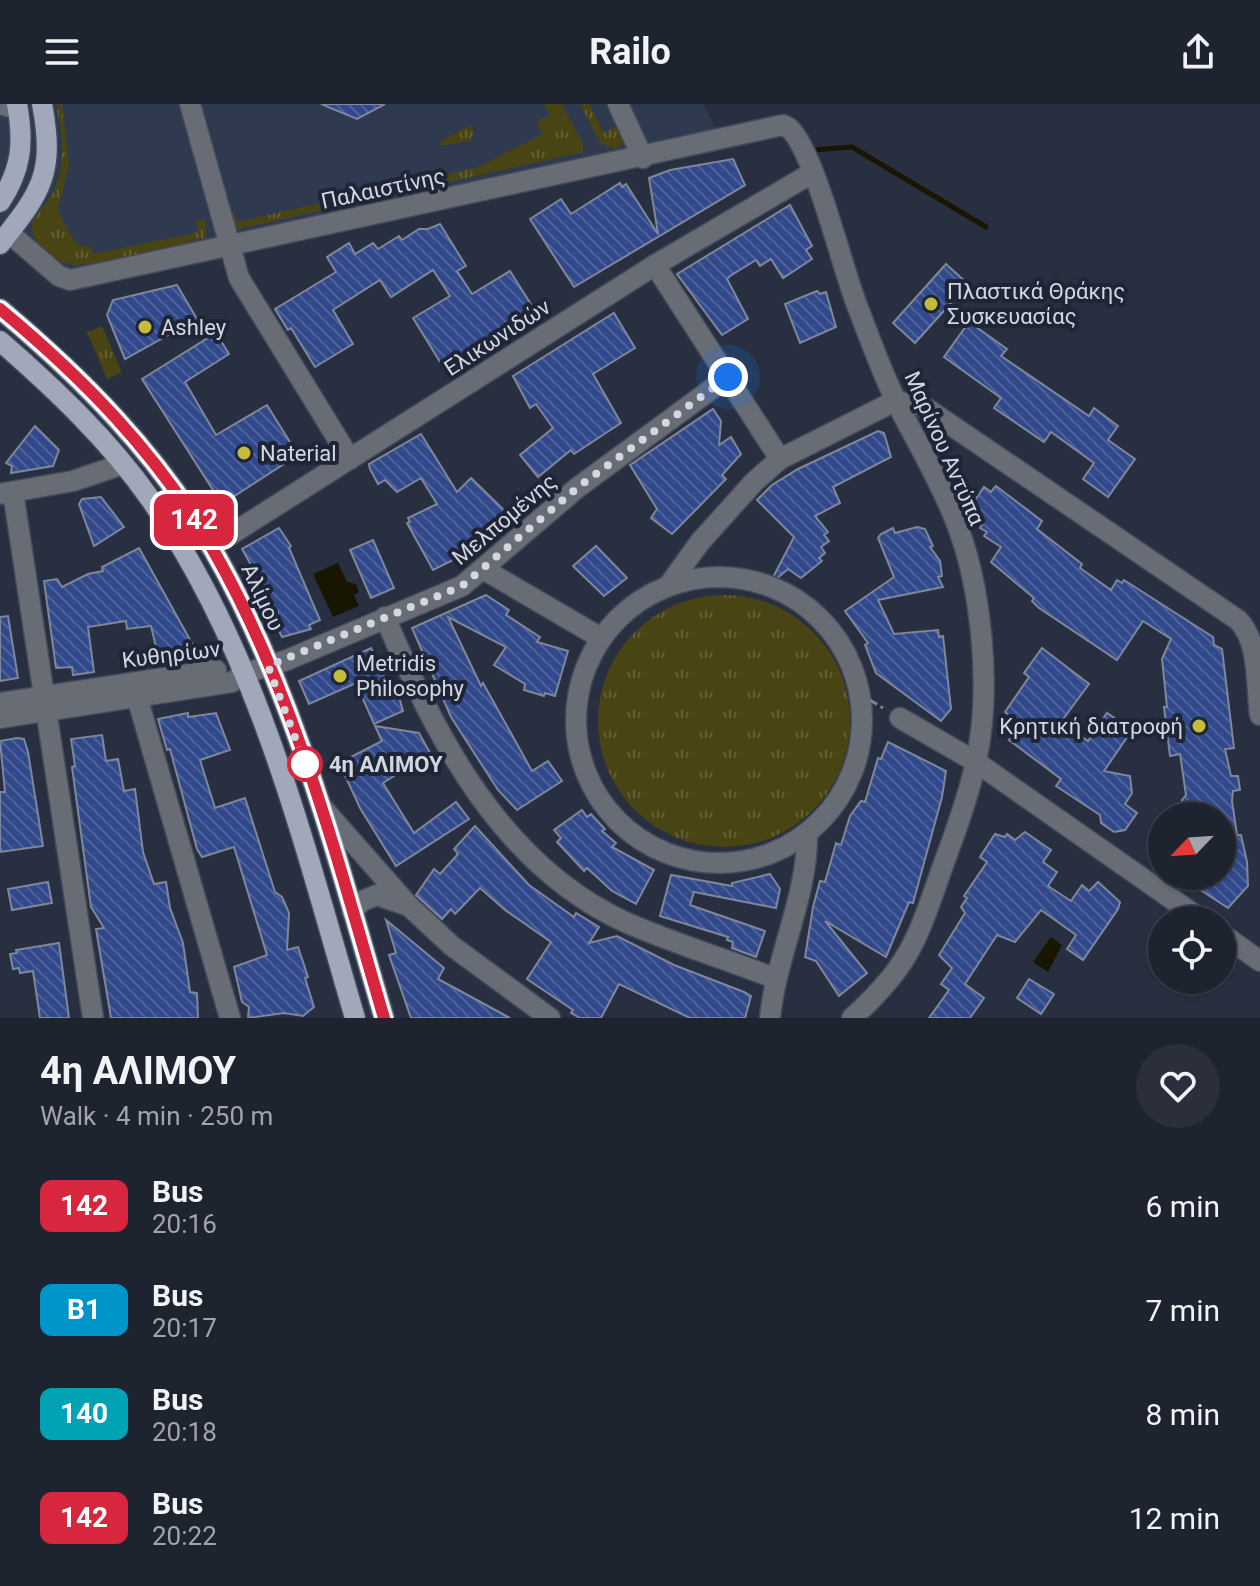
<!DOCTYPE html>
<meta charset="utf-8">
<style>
:root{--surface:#1e2330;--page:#2b2f3c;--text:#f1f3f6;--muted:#a1a4ab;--line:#3c404c}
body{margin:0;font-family:Roboto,sans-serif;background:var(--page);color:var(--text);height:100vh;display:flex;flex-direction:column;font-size:30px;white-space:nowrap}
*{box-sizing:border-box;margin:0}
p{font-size:26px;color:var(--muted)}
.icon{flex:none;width:44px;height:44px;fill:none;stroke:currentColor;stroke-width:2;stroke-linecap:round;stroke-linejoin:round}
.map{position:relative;height:914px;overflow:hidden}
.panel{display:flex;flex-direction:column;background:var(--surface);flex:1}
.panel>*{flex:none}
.badge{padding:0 16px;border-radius:12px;font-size:28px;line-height:52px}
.needle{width:52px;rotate:245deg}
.buttons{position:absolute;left:1148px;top:698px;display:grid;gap:16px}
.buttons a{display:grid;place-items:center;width:88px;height:88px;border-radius:50%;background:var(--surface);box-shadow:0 2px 6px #0004,0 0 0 2px var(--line);font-size:40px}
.you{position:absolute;width:40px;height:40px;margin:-20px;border:6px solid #fff;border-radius:50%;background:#1a73e8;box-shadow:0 0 0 12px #1a73e833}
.map>.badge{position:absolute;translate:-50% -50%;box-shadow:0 0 0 4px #fff}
.round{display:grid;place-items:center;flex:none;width:84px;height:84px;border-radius:42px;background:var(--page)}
.headline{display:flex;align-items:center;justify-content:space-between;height:136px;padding:0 40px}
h1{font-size:38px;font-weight:700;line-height:60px}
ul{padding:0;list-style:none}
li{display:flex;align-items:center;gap:24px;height:104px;padding:0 40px}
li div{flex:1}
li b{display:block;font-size:30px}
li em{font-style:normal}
li .badge{min-width:88px;font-weight:700;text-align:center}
header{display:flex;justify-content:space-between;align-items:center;height:104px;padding:0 40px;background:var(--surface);font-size:36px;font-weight:700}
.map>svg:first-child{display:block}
.built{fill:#2f394f}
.grass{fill:url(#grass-tufts)}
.water{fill:#181500}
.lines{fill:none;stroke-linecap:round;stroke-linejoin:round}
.stream{stroke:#181500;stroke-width:5}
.building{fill:url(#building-back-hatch);stroke:#7e879b;stroke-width:2}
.minor-casing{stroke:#434a5a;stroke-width:23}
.major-casing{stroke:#434a5a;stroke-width:23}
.path{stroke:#7d8391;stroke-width:3;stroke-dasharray:8 4;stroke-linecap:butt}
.minor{stroke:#686c75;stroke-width:20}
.major{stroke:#a0a8ba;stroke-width:20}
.line-casing{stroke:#fff;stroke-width:18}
.line{stroke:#d7263d;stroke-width:12}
.walk{stroke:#d2d7e2;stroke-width:8;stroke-dasharray:0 14.4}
.poi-dot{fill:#c5bc3d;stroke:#1e2536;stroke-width:3}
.stop-dot{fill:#fff;stroke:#d7263d;stroke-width:4}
.labels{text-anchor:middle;stroke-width:8;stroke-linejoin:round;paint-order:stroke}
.street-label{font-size:22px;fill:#d2d7e2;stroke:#1e2536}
.poi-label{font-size:22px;fill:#d2d7e2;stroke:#1e2536;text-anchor:start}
.stop-label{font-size:22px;font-weight:bold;fill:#d2d7e2;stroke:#1e2536;text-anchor:start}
</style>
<header><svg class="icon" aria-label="menu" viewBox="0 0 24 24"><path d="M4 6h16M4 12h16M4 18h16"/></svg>Railo<svg class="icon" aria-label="share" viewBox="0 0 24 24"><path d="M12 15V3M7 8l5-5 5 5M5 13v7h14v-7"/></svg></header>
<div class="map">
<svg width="1260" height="914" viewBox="0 0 1260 914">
<defs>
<pattern id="grass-tufts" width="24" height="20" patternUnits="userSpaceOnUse" patternTransform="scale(2)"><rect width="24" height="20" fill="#484413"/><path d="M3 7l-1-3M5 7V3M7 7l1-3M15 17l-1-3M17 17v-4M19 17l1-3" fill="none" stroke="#625e35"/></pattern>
<pattern id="building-back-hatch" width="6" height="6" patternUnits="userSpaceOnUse" patternTransform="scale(2)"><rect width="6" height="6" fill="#31498b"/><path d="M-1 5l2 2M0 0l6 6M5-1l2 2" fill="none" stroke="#4e629b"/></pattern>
</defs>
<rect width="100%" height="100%" fill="#282f40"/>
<polygon class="built" points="0,0 703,0 716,25 73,180 15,127 0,119"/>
<g class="grass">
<path d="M56,0H62L69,60L58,106L74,137L84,143L91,142L94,150L198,128L196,117L205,115L206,133C191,140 88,163 73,161C55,158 31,141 32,121C33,109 42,105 48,96C68,69 62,30 56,0Z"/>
<polygon points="544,0 562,0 583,40 583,48 234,126 225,110 234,108 237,118 478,63 542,30 537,18 550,11"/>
<polygon points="580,0 589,0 604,29 617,22 623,40 615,45 600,39"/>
<polygon points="470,21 474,28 470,37 441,42 439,38"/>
<polygon points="102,222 122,268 107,275 87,228"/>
<circle cx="724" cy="617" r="126"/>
</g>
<g class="water">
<polygon points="338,459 347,478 356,480 359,488 354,491 359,502 333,513 313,470"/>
<polygon points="1051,833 1062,841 1048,868 1033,858"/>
</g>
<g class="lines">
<polyline class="stream" points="812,46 852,43 986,123"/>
</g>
<g class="building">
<polygon points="321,0 385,0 357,15"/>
<polygon points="733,55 745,81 574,183 530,115 561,95 571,110 620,79 622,83 626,80 658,130 649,74 670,66"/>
<polygon points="790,101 812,142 806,146 812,155 783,174 771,155 760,162 756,156 730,172 727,175 748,215 722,231 677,170"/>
<polygon points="440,120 466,162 457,167 472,190 510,167 537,210 445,266 413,214 450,192 433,166 391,193 380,176 333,206 353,240 315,263 291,224 288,226 275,205 336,168 327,153 349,139 355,150 373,139 378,145 399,132 402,136 419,125 428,125"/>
<polygon points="946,160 968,180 915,239 893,219"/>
<polygon points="177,181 197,215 125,255 107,211 113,196"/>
<polygon points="817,187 820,190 826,188 836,223 800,239 785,200"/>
<polygon points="614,209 635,244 593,270 621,319 574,350 571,346 538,373 520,351 553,324 536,300 530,304 513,272"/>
<polygon points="969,218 1007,245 1001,252 1089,312 1094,304 1118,322 1108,336 1135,355 1108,393 1083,375 1094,359 1051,328 1044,338 994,304 1001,294 944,253"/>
<polygon points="216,229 229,250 185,278 216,331 267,301 298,351 222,400 142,275"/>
<polygon points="713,305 721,317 719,341 731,333 741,350 722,371 726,375 672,430 651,414 657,405 630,361"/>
<polygon points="35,322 59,346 53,362 11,369 12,362 6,359"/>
<polygon points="878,327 884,329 891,353 833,383 840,399 815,412 828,428 824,431 829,437 821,443 825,449 819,454 822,457 801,474 788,465 769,481 794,433 757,396 772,381 798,365"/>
<polygon points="421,330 457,388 471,374 511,413 470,457 463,451 433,466 407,419 410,418 408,414 437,400 421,374 397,388 385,376 378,380 370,365 369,360"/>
<polygon points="996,382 1042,417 1037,425 1082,460 1080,464 1111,486 1117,476 1122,479 1124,476 1213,533 1214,541 1222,545 1234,644 1225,645 1231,672 1238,672 1240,686 1233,687 1232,697 1237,731 1241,731 1247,758 1248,782 1228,804 1193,781 1200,772 1222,772 1222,712 1184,712 1182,696 1186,691 1180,650 1170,652 1164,603 1167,603 1162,555 1171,535 1143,517 1117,556 1039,504 1032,497 1034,494 991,458 1001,443 984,432 987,428 980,424 984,418 977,413 980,409 973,399 984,383 991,388"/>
<polygon points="101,393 124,423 94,442 79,400 82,395"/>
<polygon points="917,423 925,425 933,442 930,443 940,457 942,472 938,473 943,483 878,496 894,530 938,526 939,533 943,532 951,605 941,617 876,569 865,541 868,539 845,507 894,473 878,434 881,430 893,424 895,429"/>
<polygon points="279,424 291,442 289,444 320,516 309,521 311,525 282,533 272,512 278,509 242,445"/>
<polygon points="373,436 394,484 371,494 350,446"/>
<polygon points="596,442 627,474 604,492 573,462"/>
<polygon points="139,444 199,552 159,556 151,522 127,525 126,517 88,523 94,568 73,571 72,563 56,564 44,477 57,475 62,483 88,470 103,467 102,463"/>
<polygon points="486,491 509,506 506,511 540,533 537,538 568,547 555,592 545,589 544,592 524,586 525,580 494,561 506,543 448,513 481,582 483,579 532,667 548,657 562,677 517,706 498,686 451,613 412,524"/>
<polygon points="8,512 18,574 0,577 0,513"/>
<polygon points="371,544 386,577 392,584 396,583 403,607 374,620 356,579 309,600 299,577"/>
<polygon points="1042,544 1089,580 1061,618 1088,637 1107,609 1132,626 1104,667 1130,672 1132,689 1125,700 1137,709 1125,726 1114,728 1101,719 1100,711 1056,682 1061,675 1009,636 1015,627 1004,620 1010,612 1005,608 1029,573 1024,569"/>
<polygon points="188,609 188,613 216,609 230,646 200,656 215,704 245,694 275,788 282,793 289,809 287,846 298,843 308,873 305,874 314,903 303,912 284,909 248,914 249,903 242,898 234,863 267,851 234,743 202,753 197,745 170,645 167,646 158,615"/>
<polygon points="375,622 419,629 430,649 383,679 414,729 456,698 469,715 396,762 360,704 342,665 347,663 345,656 382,637"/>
<polygon points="102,631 106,657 118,655 124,687 135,685 143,748 154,780 166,778 170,804 183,839 190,888 197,889 198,914 111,914 96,825 104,824 91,803 72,663 75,662 71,635"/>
<polygon points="17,634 24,635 28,648 43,742 0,748 0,688 5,688 0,637"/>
<polygon points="888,638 946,667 942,693 913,799 909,798 886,853 825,817 867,869 839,892 816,857 805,853 813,803 820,777 825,778 836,739 841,741 850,712 861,697 865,698 878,654 881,655"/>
<polygon points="582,706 587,713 591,710 605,725 602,727 616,739 612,743 654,766 636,800 612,787 587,764 584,767 557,738 561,734 554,726"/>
<polygon points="475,722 529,781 574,813 576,809 599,823 589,839 617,832 674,861 744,888 751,892 745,914 690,914 619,880 601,914 580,914 571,909 573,906 527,875 551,838 505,806 480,784 455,810 451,805 442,815 416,791 434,765 440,770 458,750 454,745"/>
<polygon points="1025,728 1051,746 1043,758 1057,768 1048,782 1071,797 1082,781 1089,787 1098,778 1120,798 1118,805 1083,856 1067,845 1076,831 1041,806 1015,838 997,831 965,880 984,894 970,914 929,914 949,886 941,880 952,864 939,851 965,809 961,803 967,794 964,792 987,758 980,753 995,730 1005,733 1007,730 1015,736"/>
<polygon points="770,770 780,785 776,804 694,788 690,801 765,827 756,853 732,844 733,838 727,836 728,833 660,812 671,771 732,782 732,779"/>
<polygon points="48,778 52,799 12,806 8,785"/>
<polygon points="386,816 444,864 438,875 510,914 411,914 389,851 396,849"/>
<polygon points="59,839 69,914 40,914 33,867 20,869 19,864 13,865 10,850 17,849 16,846"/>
<polygon points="1029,875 1054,890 1041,910 1017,894"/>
</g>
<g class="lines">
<g class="minor-casing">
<g id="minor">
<polyline points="0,0 18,5"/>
<polyline points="190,0 239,174 350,355"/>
<polyline points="618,0 643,54"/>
<path d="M9,129L59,172L70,176L783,21L789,24C815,48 842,164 858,204C870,235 882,269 897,299C916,337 938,373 954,413C982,481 992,586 976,657C969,691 957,724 945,756C918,831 914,858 852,914"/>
<polyline points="655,161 780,355"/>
<polyline points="13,388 93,914"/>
<polyline points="0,390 73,377 123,360"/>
<polyline points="211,443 655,161 812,69"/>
<polyline points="483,465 601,534"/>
<circle cx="719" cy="616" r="143"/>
<path d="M669,481L700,438L754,378L780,355L895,297L923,302L1238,516C1260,538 1256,582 1260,611"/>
<path d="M385,513C435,632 501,761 625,818C673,839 725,855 774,874"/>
<polyline points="137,593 230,914"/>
<polyline points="0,599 216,566"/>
<polyline points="0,614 232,578 243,570 287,556 462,482 577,384 728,273"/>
<polyline points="900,614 976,658 1202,816"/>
<polyline points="321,702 409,802 452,842 550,914"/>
<polyline points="352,807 362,797 377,791 409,802"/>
<polyline points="1222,830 1260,857"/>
<path d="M770,914C776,852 808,791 807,730"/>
</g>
</g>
<g class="major-casing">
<g id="major">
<path d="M0,98C22,65 24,38 17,0"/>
<path d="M0,140C42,87 55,69 42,0"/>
<path d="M0,205C82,274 158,350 212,444C295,588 337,755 384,914"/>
<path d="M0,237C55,285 109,336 151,396C258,549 303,737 355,914"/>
</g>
</g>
<polyline class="path" points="860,590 883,604"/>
<use href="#minor" class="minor"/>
<use href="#major" class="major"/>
</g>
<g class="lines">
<g class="line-casing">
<path id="line" d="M0,205C82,273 158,350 212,444C295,588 337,755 384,914"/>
</g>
<use href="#line" class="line"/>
<polyline class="walk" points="305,660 268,562 462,482 577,384 728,273"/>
</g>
<g class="poi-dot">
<circle cx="931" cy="200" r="8"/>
<circle cx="145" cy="223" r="8"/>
<circle cx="244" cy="349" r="8"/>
<circle cx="340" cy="572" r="8"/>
<circle cx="1199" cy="622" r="8"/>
</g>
<circle class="stop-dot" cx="305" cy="660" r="16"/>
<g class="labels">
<g class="street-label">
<text transform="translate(383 84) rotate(-12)" y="8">Παλαιστίνης</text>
<text transform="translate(497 233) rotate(-33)" y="8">Ελικωνιδών</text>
<text transform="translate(945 344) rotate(66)" y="8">Μαρίνου Αντύπα</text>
<text transform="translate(504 415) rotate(-40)" y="8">Μελπομένης</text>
<text transform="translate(263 493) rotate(65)" y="8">Αλίμου</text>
<text transform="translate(171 550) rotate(-7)" y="8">Κυθηρίων</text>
</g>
<g class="poi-label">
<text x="947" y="195">Πλαστικά Θράκης<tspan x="947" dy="25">Συσκευασίας</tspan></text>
<text x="161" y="231">Ashley</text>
<text x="260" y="357">Naterial</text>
<text x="356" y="567">Metridis<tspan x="356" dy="25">Philosophy</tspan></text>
<text x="1183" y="630" text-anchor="end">Κρητική διατροφή</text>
</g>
<g class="stop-label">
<text x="329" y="668">4η ΑΛΙΜΟΥ</text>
</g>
</g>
</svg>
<div class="buttons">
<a><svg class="needle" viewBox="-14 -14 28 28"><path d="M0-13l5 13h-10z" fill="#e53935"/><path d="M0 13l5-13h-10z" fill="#a1a4ab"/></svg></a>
<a><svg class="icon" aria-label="locate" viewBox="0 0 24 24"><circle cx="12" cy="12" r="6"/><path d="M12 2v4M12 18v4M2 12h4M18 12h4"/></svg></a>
</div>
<div class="you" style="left:728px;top:273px"></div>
<b class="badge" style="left:194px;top:416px;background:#d7263d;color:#fff">142</b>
</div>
<section class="panel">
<div class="headline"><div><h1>4η ΑΛΙΜΟΥ</h1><p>Walk · 4 min · 250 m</p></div><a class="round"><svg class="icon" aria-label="heart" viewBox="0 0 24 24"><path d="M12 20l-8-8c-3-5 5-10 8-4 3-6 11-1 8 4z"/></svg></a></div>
<ul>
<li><span class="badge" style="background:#d7263d;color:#fff">142</span><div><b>Bus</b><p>20:16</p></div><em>6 min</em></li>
<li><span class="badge" style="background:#0095c8;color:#fff">Β1</span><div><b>Bus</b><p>20:17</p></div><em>7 min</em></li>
<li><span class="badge" style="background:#00a3b4;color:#fff">140</span><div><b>Bus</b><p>20:18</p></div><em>8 min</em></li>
<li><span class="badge" style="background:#d7263d;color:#fff">142</span><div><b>Bus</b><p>20:22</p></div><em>12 min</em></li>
</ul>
</section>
